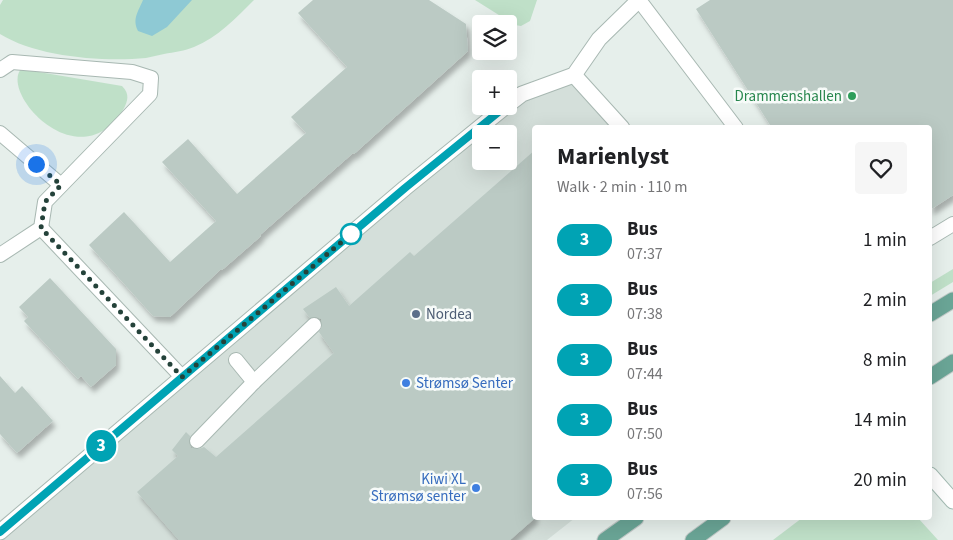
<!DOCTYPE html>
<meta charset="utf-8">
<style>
:root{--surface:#fff;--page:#f6f6f6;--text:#202124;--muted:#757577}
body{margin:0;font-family:"Source Sans 3",sans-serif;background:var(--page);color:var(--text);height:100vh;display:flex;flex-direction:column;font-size:19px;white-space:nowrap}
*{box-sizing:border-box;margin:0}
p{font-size:16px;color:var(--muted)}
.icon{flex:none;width:28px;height:28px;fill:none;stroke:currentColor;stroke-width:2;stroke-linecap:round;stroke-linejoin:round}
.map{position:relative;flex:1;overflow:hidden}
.details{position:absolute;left:532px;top:125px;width:400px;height:395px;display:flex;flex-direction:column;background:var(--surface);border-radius:5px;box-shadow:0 5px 20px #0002}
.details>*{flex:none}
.badge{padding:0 10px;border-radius:16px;font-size:18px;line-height:32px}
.controls{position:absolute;left:472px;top:15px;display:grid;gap:10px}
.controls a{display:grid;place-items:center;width:45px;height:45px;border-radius:5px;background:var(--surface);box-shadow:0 5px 20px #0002;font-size:25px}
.you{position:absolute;width:25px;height:25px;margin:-12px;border:4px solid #fff;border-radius:50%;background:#1a73e8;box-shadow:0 0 0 8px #1a73e833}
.map>.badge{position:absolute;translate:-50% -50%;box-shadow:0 0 0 2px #fff}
.round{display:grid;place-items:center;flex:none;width:52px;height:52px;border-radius:5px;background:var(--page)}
.headline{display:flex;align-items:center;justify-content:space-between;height:85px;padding:0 25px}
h1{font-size:24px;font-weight:700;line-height:38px}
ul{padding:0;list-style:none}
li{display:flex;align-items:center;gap:15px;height:60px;padding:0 25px}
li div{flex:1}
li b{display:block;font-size:19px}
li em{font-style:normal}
li .badge{min-width:55px;font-weight:700;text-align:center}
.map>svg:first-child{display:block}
.built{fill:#d4dfda;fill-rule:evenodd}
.green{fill:#bfe0c8}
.water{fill:#8ec9d4}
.building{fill:#bbcac4;filter:url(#shadow)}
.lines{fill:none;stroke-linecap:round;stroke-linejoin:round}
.lane-casing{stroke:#a8b8b2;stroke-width:16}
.street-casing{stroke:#a8b8b2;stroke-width:17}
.secondary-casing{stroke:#a4bbb3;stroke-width:17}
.primary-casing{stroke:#c2cac8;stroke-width:17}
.lane{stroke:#fff;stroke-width:14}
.street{stroke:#fff;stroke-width:15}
.secondary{stroke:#fff;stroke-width:15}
.primary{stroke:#6aa596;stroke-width:15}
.line-casing{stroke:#fff;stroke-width:11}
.line{stroke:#00a3b4;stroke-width:8}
.walk{stroke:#24423a;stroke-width:5;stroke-dasharray:0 9}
.leisure-dot{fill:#2e9e5b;stroke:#f7fbf9;stroke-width:2}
.stop-dot{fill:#fff;stroke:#00a3b4;stroke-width:2.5}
.service-dot{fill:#5c6f8a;stroke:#f7fbf9;stroke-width:2}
.shop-dot{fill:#3f7fe0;stroke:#f7fbf9;stroke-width:2}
.labels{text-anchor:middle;stroke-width:5;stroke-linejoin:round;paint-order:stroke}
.leisure-label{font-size:15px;fill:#27864d;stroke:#f7fbf9;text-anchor:end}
.service-label{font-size:15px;fill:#4e5e75;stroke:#f7fbf9;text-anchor:start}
.shop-label{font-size:15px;fill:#366cbe;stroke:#f7fbf9;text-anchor:start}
</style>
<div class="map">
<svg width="953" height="540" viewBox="0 0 953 540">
<defs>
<filter id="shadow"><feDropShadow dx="3" dy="5.5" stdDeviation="2.5" flood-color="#0004"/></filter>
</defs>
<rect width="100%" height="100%" fill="#e6efeb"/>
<path class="built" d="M574,75L622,127L535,128V518H575L547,540H0V532L506,106ZM481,134H509V161H481Z"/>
<g class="green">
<path d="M3,0H254C237,17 217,38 194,47C185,51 174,52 164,54C158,55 152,57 146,58C102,62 37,57 0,34V5Z"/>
<polygon points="475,0 537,0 530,21 521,26 515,25"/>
<path d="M21,69L122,86C130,94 128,101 123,110C79,180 0,94 21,69Z"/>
<polygon points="953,269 953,282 930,296 930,283"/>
<polygon points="802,518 918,518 938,540 773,540"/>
</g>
<path class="water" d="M143,0H192L167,27L152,36L138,31C132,19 138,12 143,0Z"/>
<g class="building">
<polygon points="313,0 429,0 466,24 468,51 354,154 353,153 260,235 261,236 222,270 221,269 170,317 153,316 89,245 124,212 170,262 216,221 162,162 188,139 237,194 306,133 291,117 347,67 298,13"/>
<polygon points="710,0 953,0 953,195 930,210 930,128 772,128 696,9"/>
<polygon points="535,150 535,518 510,540 179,540 137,492 178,456 172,450 186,432 190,436 189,443 191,448 199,449 204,447 216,457 334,353 319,332 322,327 321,319 316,317 310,318 303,309 336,287 349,306 410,252 414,256"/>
<polygon points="50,278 116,349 116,365 91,387 81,376 78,379 24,321 28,317 19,307"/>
<polygon points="0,376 15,393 22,386 53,421 17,453 0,434"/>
</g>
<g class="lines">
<g class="lane-casing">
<g id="lane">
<polyline points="639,0 736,128"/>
<polyline points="0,70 12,62 132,72 151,78 150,94 45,202 41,228 0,255"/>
<polyline points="0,133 61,185"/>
<polyline points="41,228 182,377"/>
<polyline points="930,238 953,224"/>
<polyline points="236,360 254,382"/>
<polyline points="197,441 254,382 314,325"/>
</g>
</g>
<g class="street-casing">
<g id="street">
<polyline points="574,75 622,128"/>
<polyline points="509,104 522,94 574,75 599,39 639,0"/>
<polyline points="0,532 405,188 506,106"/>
</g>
</g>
<g class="secondary-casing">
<polyline id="secondary" points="930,475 953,501"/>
</g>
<g class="primary-casing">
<g id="primary">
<polyline points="930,314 953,300"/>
<polyline points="930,377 953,362"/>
<polyline points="605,540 636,518"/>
<polyline points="693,540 723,518"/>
</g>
</g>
<use href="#lane" class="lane"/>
<use href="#street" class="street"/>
<use href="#secondary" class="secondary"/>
<use href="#primary" class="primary"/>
</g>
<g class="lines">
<g class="line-casing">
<polyline id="line" points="0,532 405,188 506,106"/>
</g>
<use href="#line" class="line"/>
<polyline class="walk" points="36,164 61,185 45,202 41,228 182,377 351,234"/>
</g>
<circle class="leisure-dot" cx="852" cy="96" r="5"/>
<circle class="stop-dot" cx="351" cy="234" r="10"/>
<circle class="service-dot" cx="416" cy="314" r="5"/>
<g class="shop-dot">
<circle cx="406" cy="383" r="5"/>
<circle cx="476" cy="488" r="5"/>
</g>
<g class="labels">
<g class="leisure-label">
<text x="842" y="101">Drammenshallen</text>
</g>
<g class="service-label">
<text x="426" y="319">Nordea</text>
</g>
<g class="shop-label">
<text x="416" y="388">Strømsø Senter</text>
<text x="466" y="484" text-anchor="end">Kiwi XL<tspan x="466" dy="17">Strømsø senter</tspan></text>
</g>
</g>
</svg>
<div class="controls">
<a><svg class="icon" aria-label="layers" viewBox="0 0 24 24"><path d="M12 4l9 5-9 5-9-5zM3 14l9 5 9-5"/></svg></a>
<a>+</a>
<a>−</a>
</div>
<div class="you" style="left:36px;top:164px"></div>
<b class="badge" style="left:101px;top:446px;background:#00a3b4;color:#fff">3</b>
<section class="details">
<div class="headline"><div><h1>Marienlyst</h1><p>Walk · 2 min · 110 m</p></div><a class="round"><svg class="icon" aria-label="heart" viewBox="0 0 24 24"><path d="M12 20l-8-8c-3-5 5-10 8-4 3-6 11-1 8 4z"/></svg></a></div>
<ul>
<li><span class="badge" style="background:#00a3b4;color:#fff">3</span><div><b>Bus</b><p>07:37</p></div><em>1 min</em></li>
<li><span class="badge" style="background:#00a3b4;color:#fff">3</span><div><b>Bus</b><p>07:38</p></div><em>2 min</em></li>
<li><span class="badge" style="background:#00a3b4;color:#fff">3</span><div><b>Bus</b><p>07:44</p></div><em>8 min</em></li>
<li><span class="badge" style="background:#00a3b4;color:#fff">3</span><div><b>Bus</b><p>07:50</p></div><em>14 min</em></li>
<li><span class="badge" style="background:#00a3b4;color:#fff">3</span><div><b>Bus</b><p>07:56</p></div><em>20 min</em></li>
</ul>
</section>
</div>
